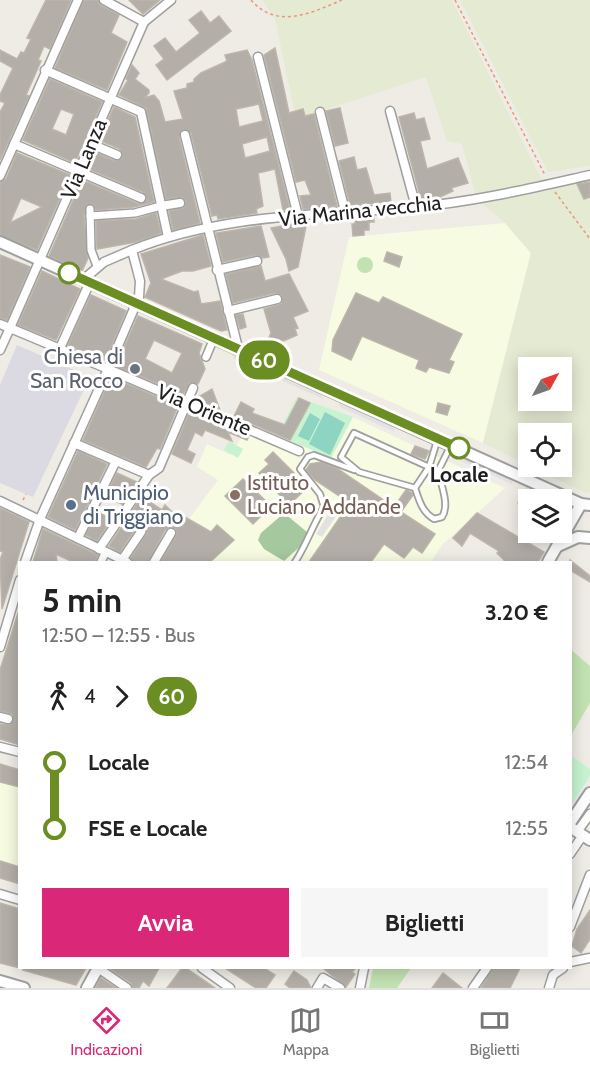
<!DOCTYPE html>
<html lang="it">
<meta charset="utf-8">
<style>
:root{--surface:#fff;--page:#f6f6f6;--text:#222;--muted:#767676;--line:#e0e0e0;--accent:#db2777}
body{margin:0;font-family:Cabin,sans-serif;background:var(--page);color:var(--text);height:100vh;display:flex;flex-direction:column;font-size:22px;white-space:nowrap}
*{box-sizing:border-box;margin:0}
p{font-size:20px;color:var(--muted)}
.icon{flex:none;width:33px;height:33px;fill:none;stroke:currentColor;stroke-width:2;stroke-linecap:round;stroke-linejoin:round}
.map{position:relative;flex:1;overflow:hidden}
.panel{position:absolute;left:18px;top:561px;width:554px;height:408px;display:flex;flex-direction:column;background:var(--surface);border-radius:0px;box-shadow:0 3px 15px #0003}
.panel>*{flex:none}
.badge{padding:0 12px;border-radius:20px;font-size:21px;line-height:39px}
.needle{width:39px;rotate:50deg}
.fabs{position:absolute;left:518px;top:357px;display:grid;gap:12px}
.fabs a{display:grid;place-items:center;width:54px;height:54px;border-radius:0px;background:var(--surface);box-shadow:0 3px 15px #0003;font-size:30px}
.map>.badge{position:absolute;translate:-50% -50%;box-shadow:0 0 0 3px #fff}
.legs{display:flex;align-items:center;gap:9px;height:66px;padding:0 24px;font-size:20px}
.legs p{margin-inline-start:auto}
.head{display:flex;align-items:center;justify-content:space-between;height:102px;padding:0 24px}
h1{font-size:33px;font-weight:800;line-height:45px}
.cta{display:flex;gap:12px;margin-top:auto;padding:12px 24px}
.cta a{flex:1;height:69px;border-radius:0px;background:var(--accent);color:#fff;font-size:24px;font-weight:800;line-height:69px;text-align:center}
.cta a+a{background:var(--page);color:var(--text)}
ul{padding:0 24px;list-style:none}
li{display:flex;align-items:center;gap:21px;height:66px;font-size:22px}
li i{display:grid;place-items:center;width:9px;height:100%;margin:0 8px;background:currentColor}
li i::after{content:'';width:15px;height:15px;margin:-8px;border:4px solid;border-radius:50%;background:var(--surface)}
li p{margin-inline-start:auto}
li:first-child i{background:linear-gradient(#0000 50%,currentColor 0)}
li:last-child i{background:linear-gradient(currentColor 50%,#0000 0)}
.tabs{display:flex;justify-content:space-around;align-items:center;height:84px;border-top:2px solid var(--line);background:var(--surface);font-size:16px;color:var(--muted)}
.tabs a{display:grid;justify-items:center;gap:3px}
.tabs .on{color:var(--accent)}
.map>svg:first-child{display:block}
.education{fill:#f7fbe1}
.farmland{fill:#e5ead3;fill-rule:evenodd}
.grass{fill:#c2e2b1}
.forest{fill:#a5c89f}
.park{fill:#c7f3d1}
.pitch{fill:#8dd4c2}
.parking{fill:#e2e2e2}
.plaza{fill:#dbdae3}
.building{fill:#b3aea8;stroke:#beb5aa;stroke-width:1.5;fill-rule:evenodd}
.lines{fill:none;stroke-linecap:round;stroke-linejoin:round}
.service-casing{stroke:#9f9f9f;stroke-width:8}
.pedestrian-casing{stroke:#9f9f9f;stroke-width:10}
.minor-casing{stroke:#9f9f9f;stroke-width:11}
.tertiary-casing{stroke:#9f9f9f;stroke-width:14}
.path{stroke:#e9967b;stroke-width:1.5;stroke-dasharray:3 3;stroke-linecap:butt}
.service{stroke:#fff;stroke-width:4.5}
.pedestrian{stroke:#fff;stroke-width:7}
.minor{stroke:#fff;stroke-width:8}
.tertiary{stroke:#fff;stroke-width:10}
.line-1-casing{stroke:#fff;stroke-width:14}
.line-1{stroke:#6b8e23;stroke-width:9}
.stop-1-dot{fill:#fff;stroke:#6b8e23;stroke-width:3}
.worship-dot{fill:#6b7280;stroke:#fff;stroke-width:2}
.education-dot{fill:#8d6e63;stroke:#fff;stroke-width:2}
.service-dot{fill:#5c6f8a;stroke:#fff;stroke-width:2}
.labels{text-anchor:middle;stroke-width:6;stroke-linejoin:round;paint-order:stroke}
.street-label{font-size:21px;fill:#1e1e1e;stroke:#fff}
.worship-label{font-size:21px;fill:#5b616d;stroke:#fff;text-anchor:end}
.stop-label{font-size:21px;font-weight:bold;fill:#1e1e1e;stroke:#fff}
.education-label{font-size:21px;fill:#785e54;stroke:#fff;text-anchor:start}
.service-label{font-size:21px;fill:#4e5e75;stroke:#fff;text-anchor:start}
</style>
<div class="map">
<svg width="590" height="988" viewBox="0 0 590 988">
<rect width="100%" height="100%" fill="#eeece5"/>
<g class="education">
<polygon points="505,223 531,253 483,443 319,370 349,237"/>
<polygon points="353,417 505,488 442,545 431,562 186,562 210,531 189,519 218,480 197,467 207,444 231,455 244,433 300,458 304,447 331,458"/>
<polygon points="0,764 19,770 19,884 0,878"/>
</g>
<g class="farmland">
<path d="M262,0H452L547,190L590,180V492L586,493L531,467L561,466V434H528V465L483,443L531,253L505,223L477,199L462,144L447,141L426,77L296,119L275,19ZM528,368H561V400H528Z"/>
<polygon points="460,0 590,0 590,166 548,172"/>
</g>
<g class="grass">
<circle cx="365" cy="265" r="8"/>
<polygon points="570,649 590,666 590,703 570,737"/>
<polygon points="373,968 411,968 397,988 369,988"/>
</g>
<polygon class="forest" points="284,513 307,532 304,543 284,561 264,549 258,540 261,533"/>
<g class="park">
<polygon points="297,397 353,417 331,458 277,435"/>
<polygon points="229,441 243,449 238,458 224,450"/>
<polygon points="570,755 590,769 590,776 570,807"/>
</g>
<g class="pitch">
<polygon points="325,412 345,423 330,455 309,444"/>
<polygon points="310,413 320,419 309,441 298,436"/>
</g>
<g class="parking">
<polygon points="233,352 320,391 323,399 234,359"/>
<polygon points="338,400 393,424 395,432 340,407"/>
<polygon points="460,454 511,477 513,485 461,461"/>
<polygon points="525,485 559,499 546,499 526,491"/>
<polygon points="332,508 339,512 322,537 316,534"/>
</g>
<polygon class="plaza" points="17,345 90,377 33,497 0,483 0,385"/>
<g class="building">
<polygon points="46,0 71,0 50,49 44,46 38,60 41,61 26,95 29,96 0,160 0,112 5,103 0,101 0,95 13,68 0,61 0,50 17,59 21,52 24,53 31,39 27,38"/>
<polygon points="84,0 98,0 100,5 119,15 111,33 127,42 107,90 55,68"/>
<polygon points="129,0 160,0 143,14"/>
<polygon points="201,11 210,23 219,16 231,31 167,80 156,65 164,59 154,46 165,38 176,52 200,33 189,20"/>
<polygon points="275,48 289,113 303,109 305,116 314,114 337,206 303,209 300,196 311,195 305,180 296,182 264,55"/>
<path d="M247,50L252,60L290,210H283L275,169L258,173L263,206L256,209L257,213L218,219L217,215L212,216L191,133L184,129L179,137L200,223L173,230L169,211L184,208L186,201L182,197L166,199L146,108L119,95L128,80L126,79L132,65L139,73L135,79L149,90V93L144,98L154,95L159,101L165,122L183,119L174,91L187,88V84L194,82V79L201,73L223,63L227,61L225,55ZM259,104L263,121L239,127L236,109ZM267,137L270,151L245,158L242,144Z"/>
<path d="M50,79L102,102L75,163L23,140ZM61,109L74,114L66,135L52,129Z"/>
<polygon points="114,107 135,117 154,202 134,207 96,210 93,204 87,205 84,216 88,258 82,271 49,256 82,180 139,204 147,200 143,192 87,168 94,152 115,161 123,158 120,149 99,140"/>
<polygon points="340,108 348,143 335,146 326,111"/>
<polygon points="414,113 416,120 424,118 430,139 420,141 427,169 458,158 468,183 451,188 453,191 440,197 421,200 399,117"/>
<path d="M17,153L70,175L37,250L0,235V182L6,179ZM21,198L42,207L10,223Z"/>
<polygon points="354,157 357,170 366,168 374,195 390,193 391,202 350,205 339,161"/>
<polygon points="590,182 590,197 584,199 577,184"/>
<polygon points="156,213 161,233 136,242 97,249 96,221 136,219"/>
<polygon points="374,216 374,222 369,222 369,230 364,230 364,235 353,236 352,224 355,224 355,218"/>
<polygon points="307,221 298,267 289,271 286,259 271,228"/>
<polygon points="261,226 269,257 263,258 256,255 223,262 216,233"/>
<polygon points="203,235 211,266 193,271 182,271 161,279 194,292 198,291 201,304 220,301 227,330 221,331 145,297 151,283 141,254"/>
<polygon points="387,252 402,257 399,267 384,261"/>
<polygon points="0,255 30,267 7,320 0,318"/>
<polygon points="261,266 265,281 289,274 308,311 293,317 298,328 295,329 297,335 274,345 272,349 265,346 271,333 264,309 281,304 282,295 275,293 233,303 226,274"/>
<polygon points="42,271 80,289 56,340 18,325"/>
<polygon points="356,293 379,303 383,297 462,334 449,360 454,362 449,373 429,367 426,372 416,368 419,360 362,336 351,360 332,351 333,340"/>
<polygon points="91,295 126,311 105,361 68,345"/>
<polygon points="243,314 246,327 240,329 236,315"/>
<path d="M138,316L202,344L199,353L205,369L198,384L190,383L183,394L116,366ZM154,340L182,353L172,373L145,359Z"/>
<polygon points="111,377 178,406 160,449 157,448 146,467 83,440"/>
<polygon points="212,389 220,410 195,399"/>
<polygon points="299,398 310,403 290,440 234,416 241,402 254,409 252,413 285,425"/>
<polygon points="438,403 450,406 447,415 436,412"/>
<polygon points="190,411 226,427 227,430 228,428 249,436 247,440 228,432 232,441 205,430 202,436 195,432 187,450 195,454 191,463 172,454"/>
<polygon points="415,446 429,451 425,459 411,454"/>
<polygon points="78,451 107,464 75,530 48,517"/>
<polygon points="273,452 308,487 289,505 259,473 269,464 265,460"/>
<polygon points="321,462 338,469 394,507 406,490 411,492 413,495 401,512 435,534 422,553 413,547 404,558 384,544 371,562 309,562 350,503 315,480 306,470 310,464"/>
<polygon points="117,473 137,482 122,504 105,497"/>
<polygon points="243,479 271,506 253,524 225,496"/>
<polygon points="147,489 152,494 148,501 162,510 165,505 182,522 185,517 211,532 217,525 234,540 210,562 161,562 177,534 176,529 170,527 165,530 148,562 133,562 131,558 147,533 144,526 136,528 120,552 109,546"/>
<polygon points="522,495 528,497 528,508 518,503"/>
<polygon points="0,508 29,522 2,609 0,560 3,552 0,551"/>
<polygon points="98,511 111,520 97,541 86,535"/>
<polygon points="477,513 544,552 538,562 506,562 497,553 499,551 470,533 462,546 453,538"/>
<polygon points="43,529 98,555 95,562 73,562 56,554 57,562 33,562"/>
<polygon points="570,560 590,576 590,582 570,570"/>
<polygon points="18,613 20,613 20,745 0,739 0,724 9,725 14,720 12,714 0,711 0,670"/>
<polygon points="0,764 20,770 20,787 0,782"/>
<polygon points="0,861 20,867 20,884 0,878"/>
<polygon points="0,903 20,909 20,968 0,963"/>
<polygon points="590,910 590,939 581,953 572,946 577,929"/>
<polygon points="24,968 86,968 76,985 23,970"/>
<polygon points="109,968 159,968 149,986 143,981 139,988 133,988 131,983"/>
<polygon points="182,968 186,968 215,988 167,988"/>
<polygon points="225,968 264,968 275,975 266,988 256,988"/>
<polygon points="323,968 356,968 352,972 355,974 346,987"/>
<polygon points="493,968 520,968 510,988 481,988"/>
<polygon points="294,971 307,980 311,988 290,988 285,984"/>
<polygon points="443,973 462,988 432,988"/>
<polygon points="101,978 116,988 96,988"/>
</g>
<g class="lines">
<g class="service-casing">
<g id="service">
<polyline points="438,471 450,447"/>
<path d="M415,488C419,500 422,512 434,519L442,517C450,505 441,485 438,471L429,467L354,433L341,457L359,472L415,488L429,467L437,441"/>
<path d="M295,562C307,544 312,526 324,507L320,494L300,469L308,457L314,455L354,470"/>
</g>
</g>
<g class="pedestrian-casing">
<g id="pedestrian">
<polyline points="90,209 91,250 97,266"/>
<polyline points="90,216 135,213 161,206"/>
<polyline points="206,357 214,338"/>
<polyline points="101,562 105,553"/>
</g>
</g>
<g class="minor-casing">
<g id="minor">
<polyline points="104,0 144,22"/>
<polyline points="258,57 298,216"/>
<polyline points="45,70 141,112 168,237"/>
<polyline points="390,111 416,207"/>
<polyline points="320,112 345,211"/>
<polyline points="185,135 238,348"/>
<polyline points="14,144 141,198"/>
<polyline points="91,144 117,155"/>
<polyline points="0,176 78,0"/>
<polyline points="161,206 180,203"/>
<path d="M132,250C220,214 321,215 415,207C474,202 532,188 590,175"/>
<polyline points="217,270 257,261"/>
<polyline points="84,279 104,262 132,250 140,281 139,297 108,369 299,451"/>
<polyline points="228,311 277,299"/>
<polyline points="0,324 10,328 144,22 171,0"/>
<polyline points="60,348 90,282"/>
<polyline points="0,350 10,328 108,369 40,519 25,562"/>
<polyline points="74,443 149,475"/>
<polyline points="0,501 127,562"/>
<polyline points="78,538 115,463"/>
<polyline points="99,549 149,475 159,468 193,388"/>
<polyline points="122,560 141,532"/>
<polyline points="154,562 171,533"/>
<polyline points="0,647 20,580"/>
<polyline points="0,717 8,719"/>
<polyline points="0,747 20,752"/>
<polyline points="577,832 590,814"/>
<polyline points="570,854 583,835"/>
<polyline points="0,894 20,900"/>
<polyline points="570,927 590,875"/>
<polyline points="570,962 590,958"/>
<polyline points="98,968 127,988"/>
<polyline points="202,968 230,988"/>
<polyline points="317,988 323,978 340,988"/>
<polyline points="360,988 364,968"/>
<polyline points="473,988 487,968"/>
<polyline points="549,988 553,975 563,968"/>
</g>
</g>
<g class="tertiary-casing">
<g id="tertiary">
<polyline points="0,242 581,504 590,505"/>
<polyline points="558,546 578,537 590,538"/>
<polyline points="548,562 581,504"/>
<polyline points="570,823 590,793"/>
<polyline points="570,827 590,840"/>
<polyline points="0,981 24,988"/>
<polyline points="87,988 98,968"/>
</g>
</g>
<g class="path">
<path d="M251,0C277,30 311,13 342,0"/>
<polyline points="455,0 545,175"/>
<polyline points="555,192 590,239"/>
<polyline points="23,500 26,494"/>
</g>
<use href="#service" class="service"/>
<use href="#pedestrian" class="pedestrian"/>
<use href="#minor" class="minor"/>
<use href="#tertiary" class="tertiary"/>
</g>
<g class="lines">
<g class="line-1-casing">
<polyline id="line-1" points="69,273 459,448"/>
</g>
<use href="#line-1" class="line-1"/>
</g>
<g class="stop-1-dot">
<circle cx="69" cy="273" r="10"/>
<circle cx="459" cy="448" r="10"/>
</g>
<circle class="worship-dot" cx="135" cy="369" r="6"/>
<circle class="education-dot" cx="235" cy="495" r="6"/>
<circle class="service-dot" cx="71" cy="505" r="6"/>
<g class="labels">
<g class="street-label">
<text transform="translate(84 159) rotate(-67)" y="7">Via Lanza</text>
<text transform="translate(360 211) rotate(-6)" y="7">Via Marina vecchia</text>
<text transform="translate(204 410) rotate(23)" y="7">Via Oriente</text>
</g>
<g class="worship-label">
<text x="123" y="364">Chiesa di<tspan x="123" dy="24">San Rocco</tspan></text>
</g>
<g class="stop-label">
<text x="459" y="482">Locale</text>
</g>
<g class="education-label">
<text x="247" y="490">Istituto<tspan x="247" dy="24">Luciano Addande</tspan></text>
</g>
<g class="service-label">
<text x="83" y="500">Municipio<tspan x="83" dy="24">di Triggiano</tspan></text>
</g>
</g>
</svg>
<div class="fabs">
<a><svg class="needle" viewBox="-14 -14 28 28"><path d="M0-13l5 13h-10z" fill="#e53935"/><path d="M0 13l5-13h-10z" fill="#767676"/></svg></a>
<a><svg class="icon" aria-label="locate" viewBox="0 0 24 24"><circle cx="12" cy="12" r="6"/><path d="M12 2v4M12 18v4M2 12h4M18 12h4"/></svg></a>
<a><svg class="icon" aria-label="layers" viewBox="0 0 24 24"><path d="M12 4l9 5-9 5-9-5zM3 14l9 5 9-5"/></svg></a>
</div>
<b class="badge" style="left:264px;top:360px;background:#6b8e23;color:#fff">60</b>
<section class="panel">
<div class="head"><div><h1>5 min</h1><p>12:50 – 12:55 · Bus</p></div><b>3.20 €</b></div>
<div class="legs"><svg class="icon" aria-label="walk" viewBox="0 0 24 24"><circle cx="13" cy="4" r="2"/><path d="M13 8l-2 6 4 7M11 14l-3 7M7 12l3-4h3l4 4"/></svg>4<svg class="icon" aria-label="forward" viewBox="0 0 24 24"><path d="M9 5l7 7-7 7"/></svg><b class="badge" style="background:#6b8e23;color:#fff">60</b></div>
<ul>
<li><i style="color:#6b8e23"></i><b>Locale</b><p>12:54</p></li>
<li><i style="color:#6b8e23"></i><b>FSE e Locale</b><p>12:55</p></li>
</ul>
<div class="cta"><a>Avvia</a><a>Biglietti</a></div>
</section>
</div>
<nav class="tabs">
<a class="on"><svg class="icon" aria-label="directions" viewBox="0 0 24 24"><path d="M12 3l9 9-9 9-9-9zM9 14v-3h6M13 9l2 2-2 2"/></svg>Indicazioni</a>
<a><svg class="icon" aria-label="map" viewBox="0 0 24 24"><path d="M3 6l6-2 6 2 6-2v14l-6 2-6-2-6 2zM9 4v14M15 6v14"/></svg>Mappa</a>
<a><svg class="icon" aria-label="tickets" viewBox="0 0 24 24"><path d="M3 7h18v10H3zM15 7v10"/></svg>Biglietti</a>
</nav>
